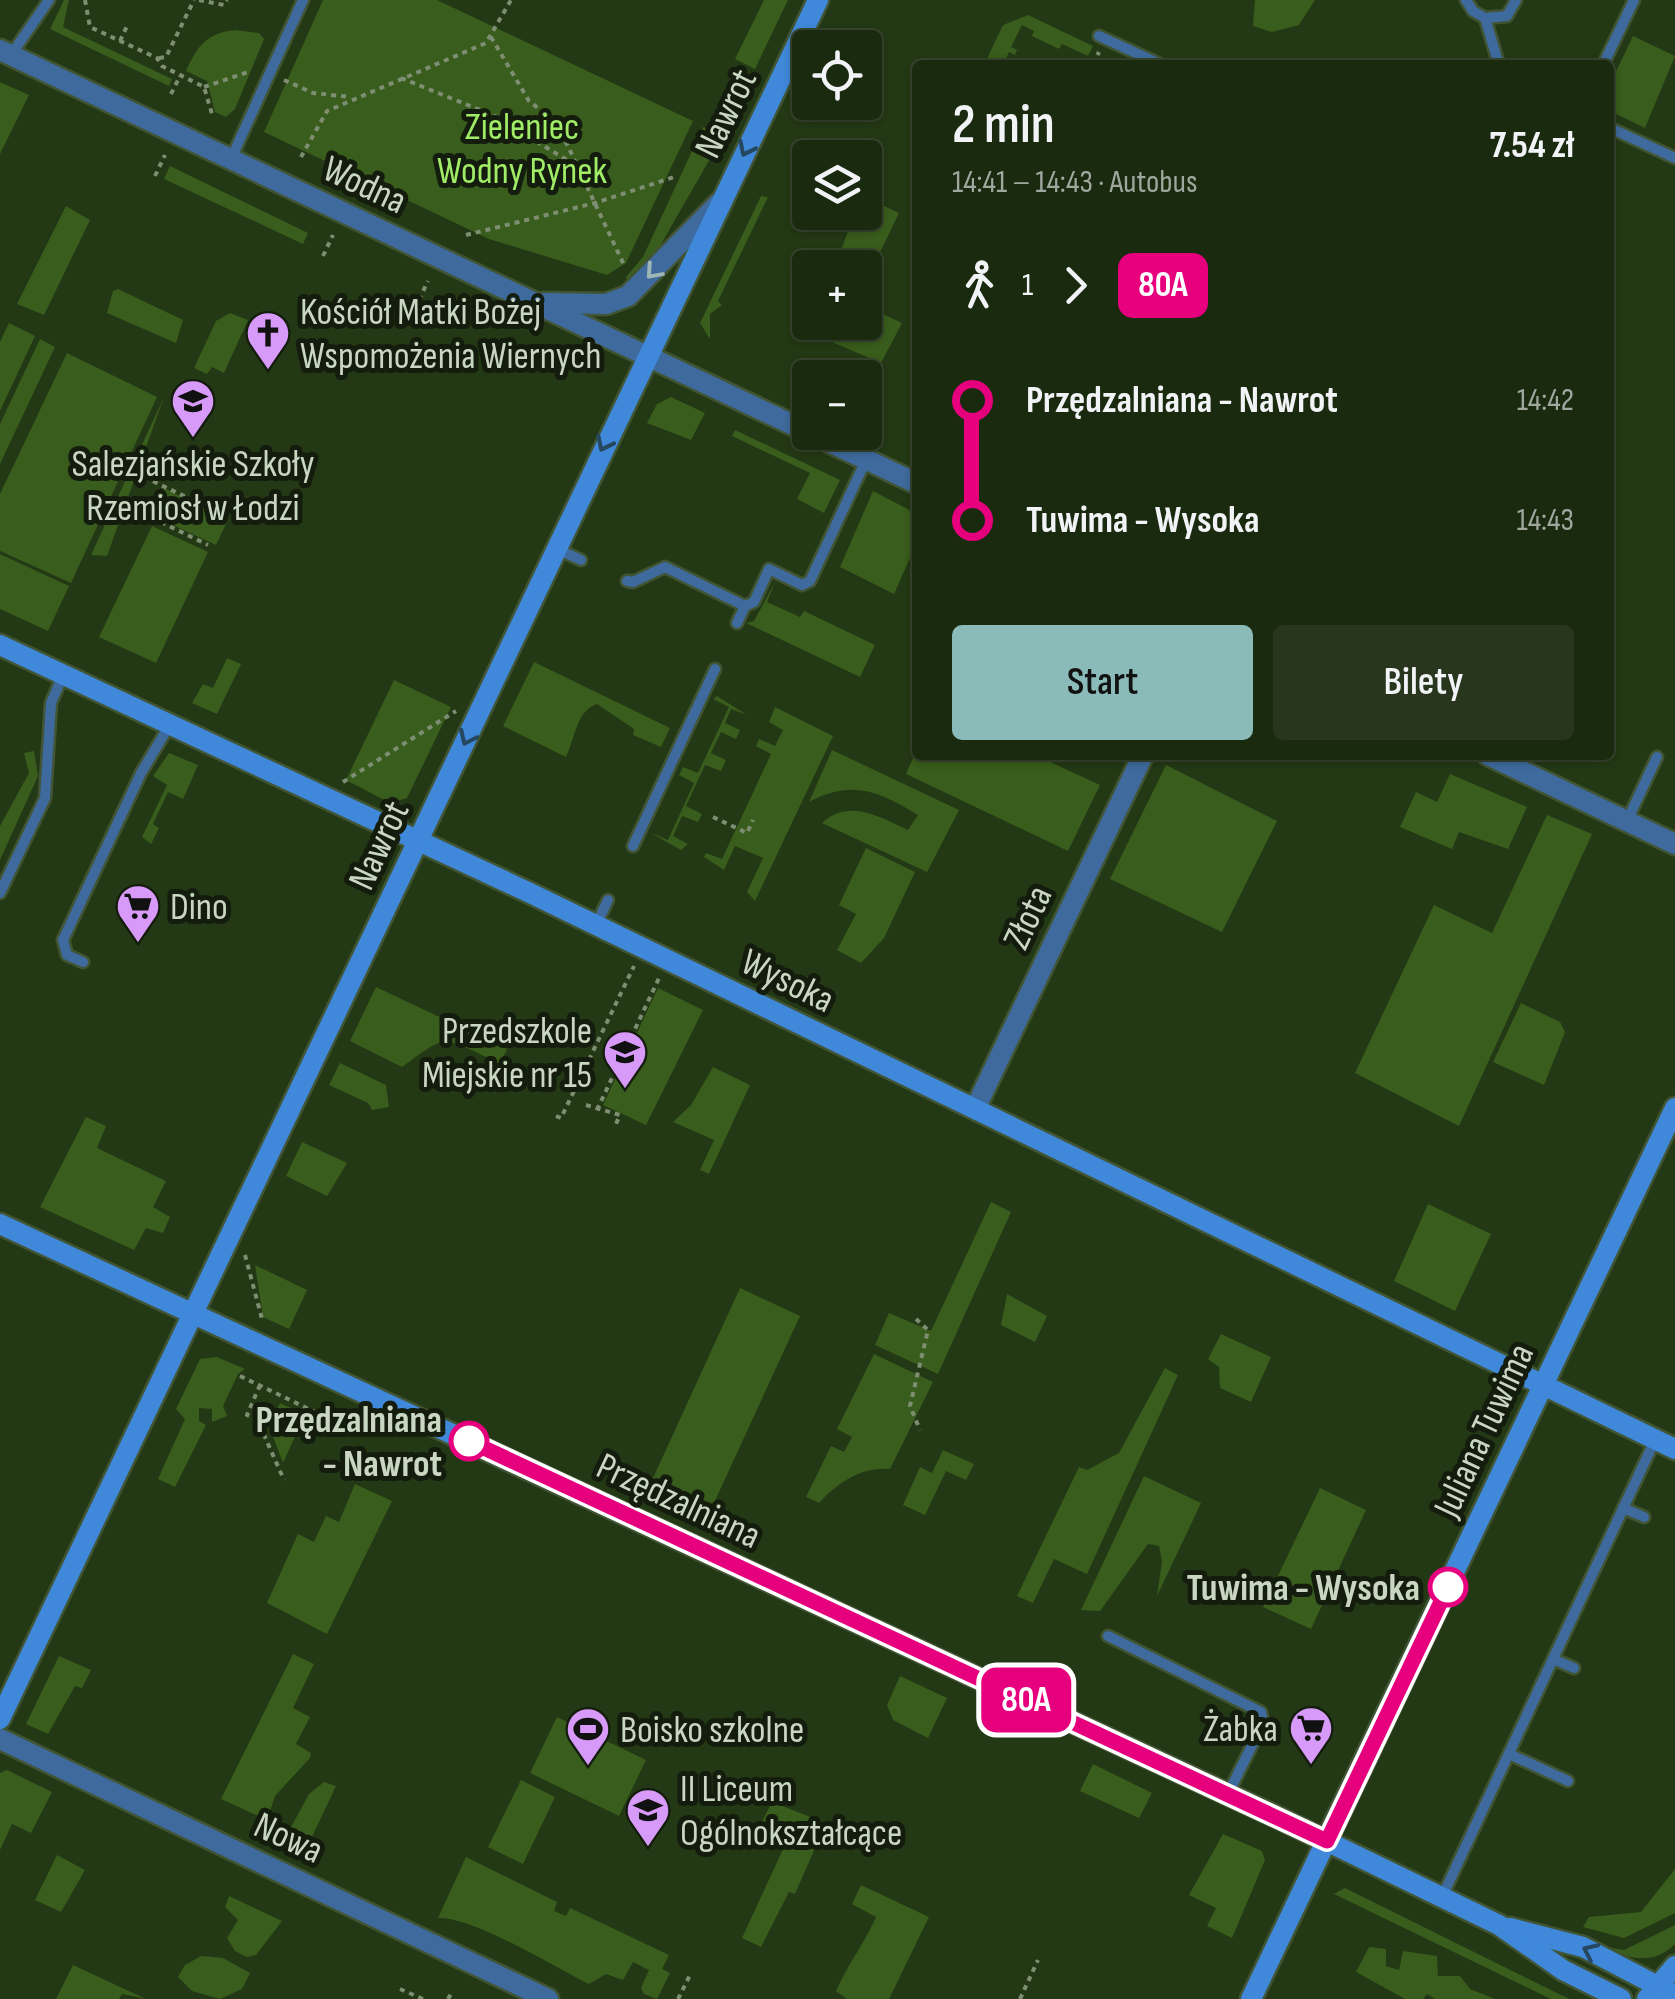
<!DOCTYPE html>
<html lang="pl">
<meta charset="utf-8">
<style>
:root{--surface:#1a2a0f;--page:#27361d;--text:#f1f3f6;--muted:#9fa79e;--line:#38462f;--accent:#8bbbb9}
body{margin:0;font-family:"Sofia Sans Condensed",sans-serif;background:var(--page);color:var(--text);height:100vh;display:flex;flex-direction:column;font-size:38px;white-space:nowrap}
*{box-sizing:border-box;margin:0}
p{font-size:32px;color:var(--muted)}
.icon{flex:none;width:55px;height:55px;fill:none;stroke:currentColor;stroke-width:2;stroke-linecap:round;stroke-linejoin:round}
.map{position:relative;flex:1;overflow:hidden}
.details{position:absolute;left:912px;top:60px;width:702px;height:700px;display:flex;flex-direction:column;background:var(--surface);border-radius:10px;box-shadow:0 2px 8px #0004,0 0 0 2px var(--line)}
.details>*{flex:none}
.badge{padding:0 20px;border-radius:15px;font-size:35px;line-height:65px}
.tools{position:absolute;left:792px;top:30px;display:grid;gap:20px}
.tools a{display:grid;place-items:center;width:90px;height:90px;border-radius:10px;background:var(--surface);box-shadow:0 2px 8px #0004,0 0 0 2px var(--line);font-size:50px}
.map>.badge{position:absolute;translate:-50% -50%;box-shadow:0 0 0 5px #fff}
.legs{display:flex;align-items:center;gap:15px;height:110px;padding:0 40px;font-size:32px}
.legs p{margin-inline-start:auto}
.headline{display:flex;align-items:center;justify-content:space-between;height:170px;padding:0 40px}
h1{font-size:55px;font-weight:600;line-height:75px}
.action{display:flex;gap:20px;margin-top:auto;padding:20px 40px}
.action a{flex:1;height:115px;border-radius:10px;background:var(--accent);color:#111;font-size:40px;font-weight:600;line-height:115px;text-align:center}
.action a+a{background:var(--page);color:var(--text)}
ul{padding:0 40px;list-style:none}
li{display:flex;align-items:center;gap:35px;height:120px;font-size:38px}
li i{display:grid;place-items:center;width:15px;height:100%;margin:0 12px;background:currentColor}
li i::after{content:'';width:25px;height:25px;margin:-12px;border:8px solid;border-radius:50%;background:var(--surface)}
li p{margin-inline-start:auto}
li:first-child i{background:linear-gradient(#0000 50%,currentColor 0)}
li:last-child i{background:linear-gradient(currentColor 50%,#0000 0)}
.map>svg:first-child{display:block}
.green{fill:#395d1c}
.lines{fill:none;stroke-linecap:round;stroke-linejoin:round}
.lane-casing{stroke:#415433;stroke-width:15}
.street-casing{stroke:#415433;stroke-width:25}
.secondary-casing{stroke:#415433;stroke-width:25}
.path{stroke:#7e8e73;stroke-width:4;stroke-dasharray:5 5;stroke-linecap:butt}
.lane{stroke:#3e6a9d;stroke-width:10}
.street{stroke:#3e6a9d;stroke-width:20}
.secondary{stroke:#3f88da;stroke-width:20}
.oneway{stroke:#25475f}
.oneway2{stroke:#9fb6b6}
.line-1-casing{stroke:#fff;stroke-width:22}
.line-1{stroke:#e6007e;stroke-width:15}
.stop-1-dot{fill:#fff;stroke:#e6007e;stroke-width:5}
.labels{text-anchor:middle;stroke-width:10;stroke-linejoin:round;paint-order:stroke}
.street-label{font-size:38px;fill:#c9d6c1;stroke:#131c0d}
.park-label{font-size:38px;fill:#a0ec66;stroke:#131c0d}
.poi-label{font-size:38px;fill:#c9d6c1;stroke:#131c0d;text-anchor:start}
.stop-label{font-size:38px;font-weight:bold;fill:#c9d6c1;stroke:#131c0d;text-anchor:end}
</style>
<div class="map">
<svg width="1675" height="1999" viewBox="0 0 1675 1999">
<rect width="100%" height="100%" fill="#233814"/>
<g class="green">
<polygon points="64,0 69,0 63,27 172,79 169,86 50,29"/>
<polygon points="323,0 437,0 693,121 626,263 607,275 489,239 264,132"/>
<polygon points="764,0 788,0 755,69 735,59"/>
<polygon points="1255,0 1315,0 1299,25 1272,32 1253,26"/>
<polygon points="1028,15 1093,46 1088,56 1062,44 1059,49 1032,36 1034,31 1022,25 1011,47 1017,50 1015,55 1009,52 1003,65 984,65 1003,25"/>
<path d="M235,30L259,33L264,39L235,109L226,117L215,112L207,81L186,71C197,46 207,33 235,30Z"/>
<polygon points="1633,36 1675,56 1645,128 1610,111 1610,84"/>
<polygon points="0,82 29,95 0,154"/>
<polygon points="703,127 723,136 648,267 629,287 626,277 643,257"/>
<polygon points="170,166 308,233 303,244 164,179"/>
<polygon points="761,196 768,197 718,301 722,305 710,314 710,339 700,323"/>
<polygon points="865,197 899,213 870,273 838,258 855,213 865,212"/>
<polygon points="66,206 90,220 44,315 17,304"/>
<polygon points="118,289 183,320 176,343 107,313 113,291"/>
<polygon points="865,306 902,323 881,363 832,342 852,333 856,323 865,322"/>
<polygon points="230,313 248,320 224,373 212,367 207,374 194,368 216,321"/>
<polygon points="9,323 35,336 0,411 0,342"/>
<polygon points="40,339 55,347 0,464 0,424"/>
<polygon points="67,353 157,397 71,583 0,551 0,494"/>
<polygon points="164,397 107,556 91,555"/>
<polygon points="671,397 705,413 691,440 647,423 657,404"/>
<polygon points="735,430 840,480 824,513 797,499 810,473 732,436"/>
<polygon points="164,488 228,520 216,545 151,515"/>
<polygon points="873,491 917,514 917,542 894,594 840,567"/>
<polygon points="152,526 208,552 156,663 99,637"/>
<polygon points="0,554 69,586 48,631 0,609"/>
<polygon points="775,582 767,602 800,617 804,611 875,645 860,677 746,623 754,621"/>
<polygon points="227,658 241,664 217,714 192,703 203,684 213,688"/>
<path d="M534,662L670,728L661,747L633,735L634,729L597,704C577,710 575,738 566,757L503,726Z"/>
<polygon points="394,680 451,707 407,798 390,803 346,780"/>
<polygon points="717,696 747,715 731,709 725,723 740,730 736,739 721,732 711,753 726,760 721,771 705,765 686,806 702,814 698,822 682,816 673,836 688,844 681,850 651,833 668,840 694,783 679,775 683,767 698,773 729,707 713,699"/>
<polygon points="775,707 833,736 755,901 747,892 763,858 735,846 724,870 704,857 706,853 722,859 771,754 756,746 759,739 775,746 783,730 769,722"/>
<polygon points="917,749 918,755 1035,755 1100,785 1068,851 906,774"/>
<path d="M832,750L959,810L927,872L822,823C849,798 880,817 908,830L918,815C879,791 851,779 809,802Z"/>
<polygon points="34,751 38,776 0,860 0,826 29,773 24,753"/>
<polygon points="169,753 198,765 183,799 168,792 153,824 159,828 151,844 142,837 167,785 153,776"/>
<polygon points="1166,765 1277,821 1222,932 1110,879"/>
<polygon points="1450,774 1527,807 1508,849 1459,832 1452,849 1400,827 1416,792 1437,802"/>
<polygon points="1547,815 1592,834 1459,1126 1355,1073 1434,905 1492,933"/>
<polygon points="866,848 915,872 884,938 861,963 837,950 856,914 839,905"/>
<path d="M376,987L507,1049L494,1076L488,1070V1058C439,1034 444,1037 402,1067L350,1041Z"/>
<polygon points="658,988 703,1010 646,1125 603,1105"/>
<polygon points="1521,1003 1560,1022 1565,1032 1544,1085 1493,1062"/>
<polygon points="340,1063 386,1085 389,1107 372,1110 368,1103 329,1085"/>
<polygon points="713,1067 750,1085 709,1174 700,1170 714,1140 673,1122 691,1105"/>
<polygon points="86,1117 106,1126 97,1148 166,1181 153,1207 170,1217 163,1233 146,1228 134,1250 40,1207"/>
<polygon points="302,1142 347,1163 327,1196 286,1176"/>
<polygon points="991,1202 1011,1212 938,1374 875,1345 889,1313 931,1331"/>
<polygon points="1428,1204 1491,1234 1455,1311 1394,1281"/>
<polygon points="255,1265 307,1290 289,1329 263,1317"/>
<polygon points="740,1288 800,1316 708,1516 648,1489"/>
<polygon points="1007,1294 1047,1316 1035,1342 1001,1325"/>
<polygon points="1221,1334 1271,1357 1251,1402 1220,1388 1219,1367 1208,1359"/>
<path d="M874,1354L933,1382L890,1469C862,1466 837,1483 819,1503L806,1497L831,1446L844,1452L852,1437L837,1429Z"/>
<polygon points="217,1357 245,1369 238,1374 223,1406 227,1416 212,1422 212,1409 199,1408 199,1421 206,1425 175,1487 158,1479 185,1419 176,1409 200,1359"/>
<polygon points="1165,1368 1178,1375 1087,1574 1054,1559 1033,1603 1017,1596 1079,1467 1087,1470 1119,1453"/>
<polygon points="280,1403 291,1408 287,1423 294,1409 305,1414 283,1463 269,1426"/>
<polygon points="943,1450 974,1464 966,1480 946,1471 925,1515 903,1505 920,1467 932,1473"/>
<polygon points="1144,1476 1201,1503 1157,1596 1162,1561 1159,1546 1148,1544 1100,1611 1081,1610"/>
<polygon points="355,1484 392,1501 327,1634 267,1603 298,1534 314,1542 326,1516 339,1522"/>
<polygon points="1320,1488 1366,1510 1311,1629 1263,1607"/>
<polygon points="293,1654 314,1664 293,1708 310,1717 296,1744 311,1753 310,1758 275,1796 267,1820 221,1799"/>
<polygon points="59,1656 91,1670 82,1688 75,1686 48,1734 26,1724"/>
<polygon points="900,1676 947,1698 928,1738 893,1720 887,1705"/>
<polygon points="557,1717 646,1760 619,1816 530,1773"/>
<polygon points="1093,1764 1152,1793 1139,1818 1080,1791"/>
<polygon points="7,1770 52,1792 31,1833 12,1824 0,1850 0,1773"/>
<polygon points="521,1780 555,1797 523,1864 488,1847"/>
<polygon points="324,1782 336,1786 311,1839 290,1829 309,1794"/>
<polygon points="772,1802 826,1823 795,1894 789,1892 761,1947 742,1938 784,1847 756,1833"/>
<polygon points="1223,1834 1262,1851 1265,1860 1232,1938 1207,1926 1216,1908 1189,1895"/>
<polygon points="57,1855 85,1870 61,1912 35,1900"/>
<path d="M466,1857L557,1902L554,1911L566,1916L570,1908L669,1955L662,1969L670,1973L657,1999L644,1994L641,1988L649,1970L633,1962L623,1980L606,1974L589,1984C552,1966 474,1917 438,1918Z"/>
<polygon points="1675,1869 1675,1913 1624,1938 1583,1927 1589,1917 1641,1912"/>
<path d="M861,1885L929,1917L889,1999H847L836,1991C848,1964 863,1946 876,1917L852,1904Z"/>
<polygon points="1345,1888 1559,1994 1570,1999 1551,1999 1334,1894"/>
<polygon points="229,1896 282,1921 256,1955 247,1957 235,1951 227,1938 238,1920 225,1907"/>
<path d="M1675,1925V1944C1653,1967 1626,1958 1600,1946L1624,1950Z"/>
<polygon points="1369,1947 1386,1949 1386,1966 1399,1970 1403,1951 1437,1956 1438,1976 1460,1976 1470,1989 1495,1999 1435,1999 1427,1994 1423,1999 1405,1999 1356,1972"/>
<polygon points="201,1956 223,1958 250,1973 242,1989 220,1999 192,1991 178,1977 185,1965"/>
<polygon points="73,1965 146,1999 122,1994 119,1999 56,1999"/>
</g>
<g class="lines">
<g class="lane-casing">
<g id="lane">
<polyline points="1466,0 1473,11 1485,18 1499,65"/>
<polyline points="1485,18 1507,16 1516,0"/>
<polyline points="1099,36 1162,65"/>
<polyline points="11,55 49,0"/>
<polyline points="1603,65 1634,0"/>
<polyline points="1610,128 1675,158"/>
<polyline points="231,159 303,0"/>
<polyline points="555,548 581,560"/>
<polyline points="627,581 633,582 665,567 745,606"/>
<polyline points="737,623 745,606 754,602 769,569 802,585 810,581 866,460"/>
<polyline points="1627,821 1657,757"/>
<polyline points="633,846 715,669"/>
<polyline points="0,893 45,798 51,703 63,675"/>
<polyline points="596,925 608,900"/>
<polyline points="83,962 67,955 63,940 141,773 169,726"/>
<polyline points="1623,1508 1644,1517"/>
<polyline points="1108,1636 1261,1712 1263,1723 1228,1794"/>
<polyline points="1553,1659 1574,1668"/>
<polyline points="1509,1754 1568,1781"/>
<polyline points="1442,1897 1655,1440"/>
</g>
</g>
<g class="street-casing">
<g id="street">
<polyline points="0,50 918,484"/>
<polyline points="544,303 606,304 628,296 719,203"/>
<polyline points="1488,755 1675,844"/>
<polyline points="975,1109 1143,755"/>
<polyline points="0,1739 548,1999"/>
</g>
</g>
<g class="secondary-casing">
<g id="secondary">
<polyline points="0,645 530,893 1675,1449"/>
<polyline points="0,1224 1281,1819 1499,1925 1563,1970 1621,1999"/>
<polyline points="0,1719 818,0"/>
<polyline points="1510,1928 1583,1947 1675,1995"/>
<polyline points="1251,1999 1675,1108"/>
<polyline points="1647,1999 1675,1966"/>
</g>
</g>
<g class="path">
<polyline points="85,0 90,27 157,58 162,66 204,87 212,114"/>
<polyline points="199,0 224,5 227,0"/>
<polyline points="491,37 529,101 557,123 625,267"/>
<polyline points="120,41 128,24"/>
<polyline points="159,58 166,57 194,0"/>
<polyline points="1093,64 1099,52"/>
<polyline points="401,78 495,116 575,165"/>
<polyline points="284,80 313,93 351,97"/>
<polyline points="204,87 251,71"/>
<polyline points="171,94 180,76"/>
<polyline points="301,157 327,111 486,43 511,0"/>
<polyline points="155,176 165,155"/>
<polyline points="466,235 595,203 674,177"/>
<polyline points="323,256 333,235"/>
<polyline points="419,300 428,281"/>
<polyline points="144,477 226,516"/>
<polyline points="134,509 208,545"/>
<polyline points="343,782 456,711"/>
<polyline points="713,817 747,833 753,820"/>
<polyline points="586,1105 620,1115 615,1126"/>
<polyline points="597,1110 659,978"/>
<polyline points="556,1116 561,1118 634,966"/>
<polyline points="245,1255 262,1319"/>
<polyline points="916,1319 928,1330 910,1406 920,1430"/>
<polyline points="240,1376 315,1412"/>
<polyline points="260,1385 247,1415 257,1419 284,1480"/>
<polyline points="400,1989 423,1999"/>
<polyline points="448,1999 452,1992"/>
<polyline points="678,1999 690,1975"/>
<polyline points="1020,1999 1038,1960"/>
</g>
<use href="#lane" class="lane"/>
<use href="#street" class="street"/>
<use href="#secondary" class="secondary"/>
</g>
<defs><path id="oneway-chevron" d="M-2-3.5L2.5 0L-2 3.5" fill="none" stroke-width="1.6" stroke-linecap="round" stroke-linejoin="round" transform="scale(2.5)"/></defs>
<g class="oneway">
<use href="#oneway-chevron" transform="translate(746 149) rotate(116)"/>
<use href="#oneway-chevron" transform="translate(604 444) rotate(116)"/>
<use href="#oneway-chevron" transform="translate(467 738) rotate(115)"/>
<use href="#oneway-chevron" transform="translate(1590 1951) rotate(-155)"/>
</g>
<use class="oneway2" href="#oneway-chevron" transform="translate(653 272) rotate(132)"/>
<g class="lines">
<g class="line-1-casing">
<polyline id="line-1" points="469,1441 1327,1841 1448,1587"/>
</g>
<use href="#line-1" class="line-1"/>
</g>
<defs>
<g id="church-pin" transform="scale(2.25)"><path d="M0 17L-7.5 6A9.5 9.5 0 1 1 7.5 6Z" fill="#d89af8" stroke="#131c0d"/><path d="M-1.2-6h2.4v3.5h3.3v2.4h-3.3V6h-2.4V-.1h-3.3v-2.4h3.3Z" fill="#111"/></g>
<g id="school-pin" transform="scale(2.25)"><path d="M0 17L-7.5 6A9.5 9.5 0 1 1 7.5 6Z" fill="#d89af8" stroke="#131c0d"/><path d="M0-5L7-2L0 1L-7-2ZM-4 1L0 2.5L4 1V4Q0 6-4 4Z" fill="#111"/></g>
<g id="supermarket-pin" transform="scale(2.25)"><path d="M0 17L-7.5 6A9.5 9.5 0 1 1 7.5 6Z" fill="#d89af8" stroke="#131c0d"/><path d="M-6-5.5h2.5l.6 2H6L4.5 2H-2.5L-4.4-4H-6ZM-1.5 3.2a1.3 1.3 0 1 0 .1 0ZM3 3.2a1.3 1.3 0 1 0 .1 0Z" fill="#111"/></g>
<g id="stadium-pin" transform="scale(2.25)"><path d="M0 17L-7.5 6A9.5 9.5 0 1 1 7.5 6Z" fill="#d89af8" stroke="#131c0d"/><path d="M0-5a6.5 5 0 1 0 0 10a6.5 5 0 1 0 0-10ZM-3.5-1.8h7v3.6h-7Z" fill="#111"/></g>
</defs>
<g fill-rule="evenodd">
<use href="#church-pin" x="268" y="333"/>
<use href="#school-pin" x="193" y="401"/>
<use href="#supermarket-pin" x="138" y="906"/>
<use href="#school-pin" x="625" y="1052"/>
<use href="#supermarket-pin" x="1311" y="1728"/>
<use href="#stadium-pin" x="588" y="1729"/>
<use href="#school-pin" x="648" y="1810"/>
</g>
<g class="stop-1-dot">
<circle cx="469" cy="1441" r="18"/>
<circle cx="1448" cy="1587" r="18"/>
</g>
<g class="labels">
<g class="street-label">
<text transform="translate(725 113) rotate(-64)" y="13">Nawrot</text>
<text transform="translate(365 184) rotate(25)" y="13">Wodna</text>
<text transform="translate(378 845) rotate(-65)" y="13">Nawrot</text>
<text transform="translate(1027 917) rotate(-65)" y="13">Złota</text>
<text transform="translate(788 980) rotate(26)" y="13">Wysoka</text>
<text transform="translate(1483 1430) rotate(-65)" y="13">Juliana Tuwima</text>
<text transform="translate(679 1500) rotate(25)" y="13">Przędzalniana</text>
<text transform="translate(289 1837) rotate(25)" y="13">Nowa</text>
</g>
<g class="park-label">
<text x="522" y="139">Zieleniec<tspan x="522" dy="44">Wodny Rynek</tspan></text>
</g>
<g class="poi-label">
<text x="300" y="324">Kościół Matki Bożej<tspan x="300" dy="44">Wspomożenia Wiernych</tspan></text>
<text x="193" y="476" text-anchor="middle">Salezjańskie Szkoły<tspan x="193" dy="44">Rzemiosł w Łodzi</tspan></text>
<text x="170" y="919">Dino</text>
<text x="592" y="1043" text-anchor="end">Przedszkole<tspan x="592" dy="44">Miejskie nr 15</tspan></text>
<text x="1278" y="1741" text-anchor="end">Żabka</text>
<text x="620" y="1742">Boisko szkolne</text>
<text x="680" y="1801">II Liceum<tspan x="680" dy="44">Ogólnokształcące</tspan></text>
</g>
<g class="stop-label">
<text x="442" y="1432">Przędzalniana<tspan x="442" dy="44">- Nawrot</tspan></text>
<text x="1420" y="1600">Tuwima - Wysoka</text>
</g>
</g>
</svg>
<div class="tools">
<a><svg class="icon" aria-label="locate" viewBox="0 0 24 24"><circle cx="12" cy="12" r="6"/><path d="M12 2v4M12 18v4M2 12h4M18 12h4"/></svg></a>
<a><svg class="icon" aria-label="layers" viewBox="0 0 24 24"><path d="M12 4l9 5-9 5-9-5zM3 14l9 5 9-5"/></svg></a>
<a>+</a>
<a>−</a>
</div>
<b class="badge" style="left:1026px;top:1700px;background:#e6007e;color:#fff">80A</b>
<section class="details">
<div class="headline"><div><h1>2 min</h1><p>14:41 – 14:43 · Autobus</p></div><b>7.54 zł</b></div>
<div class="legs"><svg class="icon" aria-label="walk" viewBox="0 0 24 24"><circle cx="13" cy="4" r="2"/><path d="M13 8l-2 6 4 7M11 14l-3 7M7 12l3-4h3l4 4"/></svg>1<svg class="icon" aria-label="forward" viewBox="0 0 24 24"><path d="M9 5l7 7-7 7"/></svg><b class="badge" style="background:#e6007e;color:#fff">80A</b></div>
<ul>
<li><i style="color:#e6007e"></i><b>Przędzalniana - Nawrot</b><p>14:42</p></li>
<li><i style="color:#e6007e"></i><b>Tuwima - Wysoka</b><p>14:43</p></li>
</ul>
<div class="action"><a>Start</a><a>Bilety</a></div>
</section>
</div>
